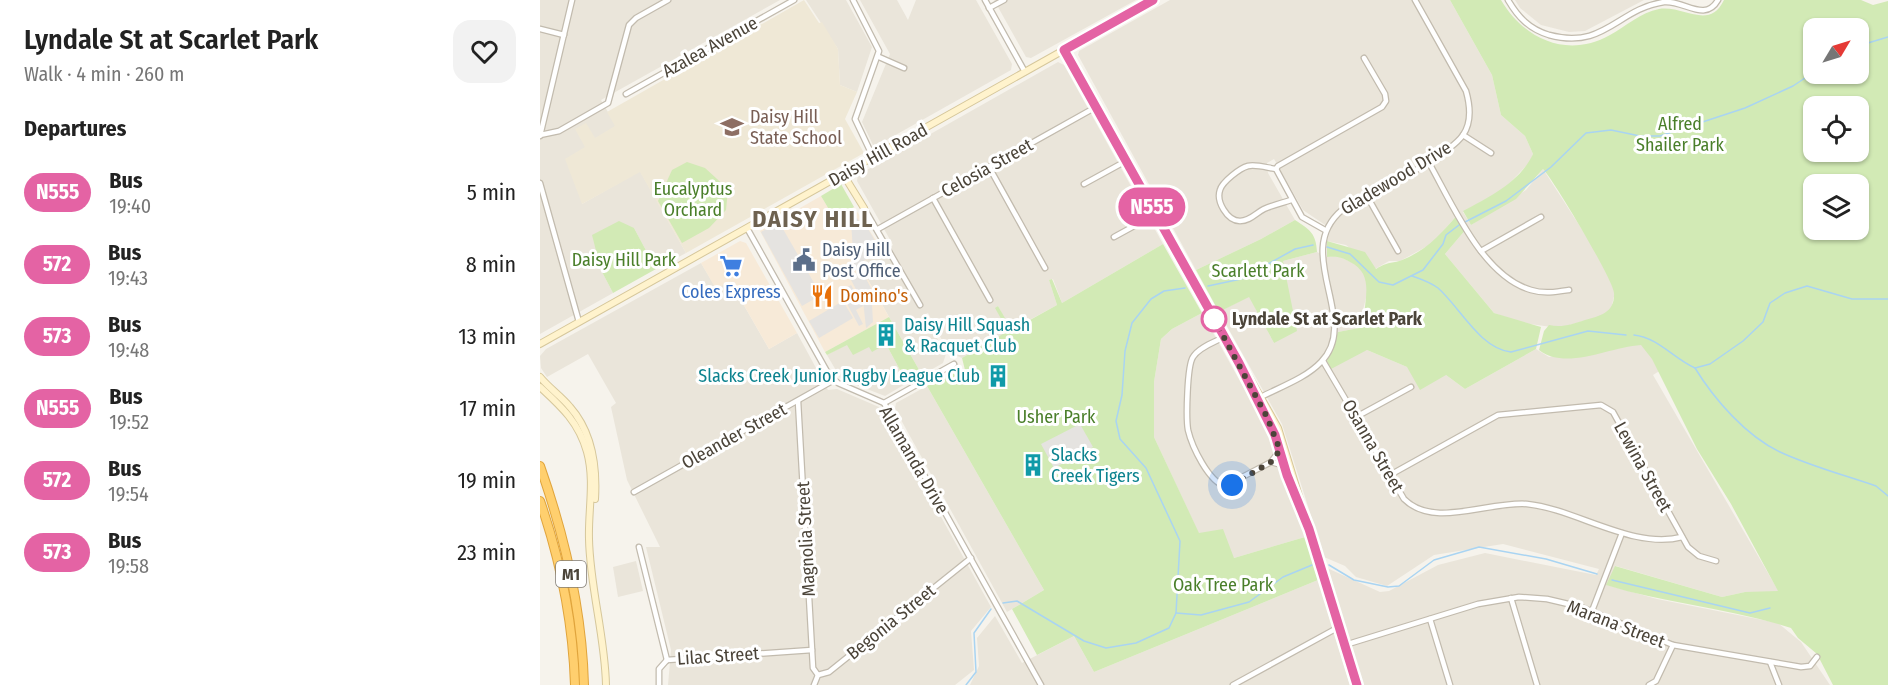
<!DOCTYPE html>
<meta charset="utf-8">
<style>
:root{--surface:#fff;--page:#f2f2f2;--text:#222;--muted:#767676}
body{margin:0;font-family:"Fira Sans Condensed",sans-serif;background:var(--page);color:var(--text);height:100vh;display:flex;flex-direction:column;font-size:22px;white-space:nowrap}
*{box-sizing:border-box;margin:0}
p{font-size:20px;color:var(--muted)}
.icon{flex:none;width:33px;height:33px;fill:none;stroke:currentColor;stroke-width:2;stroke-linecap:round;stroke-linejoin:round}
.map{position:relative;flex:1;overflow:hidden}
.sheet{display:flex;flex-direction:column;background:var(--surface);width:540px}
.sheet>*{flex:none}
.badge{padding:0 12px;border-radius:20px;font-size:21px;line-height:39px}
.needle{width:39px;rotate:52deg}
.fabs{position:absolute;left:1263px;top:18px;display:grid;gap:12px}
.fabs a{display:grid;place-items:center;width:66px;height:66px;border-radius:12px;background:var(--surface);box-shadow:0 2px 4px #0004;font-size:30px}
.you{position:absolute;width:30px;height:30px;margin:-15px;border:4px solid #fff;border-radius:50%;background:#1a73e8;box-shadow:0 0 0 9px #1a73e833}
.map>.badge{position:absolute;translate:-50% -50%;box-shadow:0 0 0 3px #fff}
h2{padding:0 24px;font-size:22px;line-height:54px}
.round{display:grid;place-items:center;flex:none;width:63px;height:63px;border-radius:18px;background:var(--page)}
.head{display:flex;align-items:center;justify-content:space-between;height:102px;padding:0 24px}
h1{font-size:28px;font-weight:600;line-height:45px}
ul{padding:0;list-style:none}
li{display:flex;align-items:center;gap:18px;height:72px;padding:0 24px}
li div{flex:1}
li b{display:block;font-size:22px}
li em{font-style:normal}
li .badge{min-width:66px;font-weight:700;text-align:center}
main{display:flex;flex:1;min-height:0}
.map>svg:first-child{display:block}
.residential{fill:#eae5da}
.commercial{fill:#f7ead8}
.education{fill:#efe8d6}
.green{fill:#d2eab5;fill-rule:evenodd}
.parking{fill:#e5e3e0}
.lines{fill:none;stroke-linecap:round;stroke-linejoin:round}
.stream{stroke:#a9d4f2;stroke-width:1.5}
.street-casing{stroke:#c2bbae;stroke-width:7}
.secondary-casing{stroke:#d6c79b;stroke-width:8}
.highway-casing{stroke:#e0a43c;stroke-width:10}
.street{stroke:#fff;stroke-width:4.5}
.secondary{stroke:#fff3cd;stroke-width:6}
.highway{stroke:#ffcf6e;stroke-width:8}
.line-casing{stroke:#fff;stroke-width:14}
.line{stroke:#e463a4;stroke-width:9}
.walk{stroke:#4b4439;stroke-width:6;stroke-dasharray:0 10.8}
.stop-dot{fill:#fff;stroke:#e463a4;stroke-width:3}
.labels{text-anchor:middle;stroke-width:6;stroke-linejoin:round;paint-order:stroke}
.shield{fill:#fff;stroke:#817c74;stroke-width:1.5}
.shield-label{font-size:16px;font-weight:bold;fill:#4b4439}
.street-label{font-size:18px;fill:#4b4439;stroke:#fff}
.education-label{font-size:18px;fill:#785e54;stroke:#fff;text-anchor:start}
.park-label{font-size:18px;fill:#4a7f2a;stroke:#fff}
.service-label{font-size:18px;fill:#4e5e75;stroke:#fff;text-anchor:start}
.shop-label{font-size:18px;fill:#366cbe;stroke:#fff}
.food-label{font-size:18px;fill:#c56008;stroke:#fff;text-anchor:start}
.stop-label{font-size:18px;font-weight:bold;fill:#4b4439;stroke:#fff;text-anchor:start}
.culture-label{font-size:18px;fill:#0d838f;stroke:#fff;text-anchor:start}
.district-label{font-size:24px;font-weight:bold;letter-spacing:1.5px;fill:#6e6250;stroke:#fff}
</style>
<main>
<section class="sheet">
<div class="head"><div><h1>Lyndale St at Scarlet Park</h1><p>Walk · 4 min · 260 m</p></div><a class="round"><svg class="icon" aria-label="heart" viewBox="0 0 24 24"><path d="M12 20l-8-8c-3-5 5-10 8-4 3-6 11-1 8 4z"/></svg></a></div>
<h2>Departures</h2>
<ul>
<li><span class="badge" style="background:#e463a4;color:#fff">N555</span><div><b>Bus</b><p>19:40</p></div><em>5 min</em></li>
<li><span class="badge" style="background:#e463a4;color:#fff">572</span><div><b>Bus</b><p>19:43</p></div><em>8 min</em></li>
<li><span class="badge" style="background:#e463a4;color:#fff">573</span><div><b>Bus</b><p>19:48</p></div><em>13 min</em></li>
<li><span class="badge" style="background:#e463a4;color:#fff">N555</span><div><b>Bus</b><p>19:52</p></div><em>17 min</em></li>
<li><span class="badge" style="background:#e463a4;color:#fff">572</span><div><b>Bus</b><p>19:54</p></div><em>19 min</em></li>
<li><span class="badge" style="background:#e463a4;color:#fff">573</span><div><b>Bus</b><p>19:58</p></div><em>23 min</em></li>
</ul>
</section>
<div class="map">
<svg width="1348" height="685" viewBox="0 0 1348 685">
<rect width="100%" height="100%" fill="#f6f3ec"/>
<g class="residential">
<polygon points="0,0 240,0 61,100 76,126 45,147 42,204 100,171 146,253 116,269 94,228 61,270 73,293 0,334"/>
<polygon points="266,0 306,0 332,47 317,92 300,85 298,49"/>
<polygon points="320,0 357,0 368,20 376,0 436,0 472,64 471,70 336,146 333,145 322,122 350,54"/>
<polygon points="454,0 596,0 491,58 486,57"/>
<polygon points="630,0 910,0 952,75 961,115 985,136 993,154 989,163 964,189 923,212 931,225 986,190 1003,169 1052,245 1066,271 1075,292 1071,309 1065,315 1019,328 982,323 954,313 905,254 927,228 918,214 893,243 860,261 849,261 835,269 806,245 787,241 791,229 763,210 734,159 727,163 728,173 755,220 721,239 656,270 538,55 539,51"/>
<polygon points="975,0 1104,0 1045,31 1029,32 1001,25 980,8"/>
<polygon points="518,62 524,65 623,244 522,303 513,279 509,280 517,305 471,330 458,306 456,308 469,331 422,358 408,352 388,313 384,315 406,354 403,363 382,375 319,264 353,245 317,181 318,175"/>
<polygon points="777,252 787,257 798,256 819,266 825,275 828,290 823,310 825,327 798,332 787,361 827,350 867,367 906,375 925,389 996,349 1009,357 1104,340 1121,370 1113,375 1239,592 1205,592 1182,597 1076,566 1067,585 1117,599 1238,623 1261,642 1290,685 823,685 787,568 840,592 849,591 898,565 945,553 1056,575 1059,569 963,544 894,555 847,586 816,577 805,566 784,557 742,424 679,312 709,296 734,343 743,261"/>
<polygon points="161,263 176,288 190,281 229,349 257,333 288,390 297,389 339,407 344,414 451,607 431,631 434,670 415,685 128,685 131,650 106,547 120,547 87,480 71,407 76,403 48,354 7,377 1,368 0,356 6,349"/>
<polygon points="662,313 729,433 765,537 694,558 659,534 614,437 614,382 621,339 632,329"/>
<polygon points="307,344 346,344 367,383 345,396 301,379 287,355"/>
<polygon points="387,386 504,590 467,612 355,409 356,403"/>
<polygon points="96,561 103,591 78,597 73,567"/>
<polygon points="778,580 810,685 430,685 439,666 437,638 455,616 482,663 534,636 554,672"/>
</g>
<g class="commercial">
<polygon points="281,196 294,218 314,207 343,251 319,264 349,317 285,352 220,231"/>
<polygon points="200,241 206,243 257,333 229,349 190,281 176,289 161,263"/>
</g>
<polygon class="education" points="264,0 279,23 282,22 298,49 300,85 317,92 305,119 324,153 146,253 100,172 42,204 25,159 45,147 35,129 46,123 55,138 75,126 67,112"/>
<g class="green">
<path d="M910,0H961C984,39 1027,59 1070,35C1085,27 1101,12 1119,9C1144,5 1169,31 1184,0H1321L1333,5L1348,1V685H1293L1277,654L1258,638L1251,628C1190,608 1127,604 1066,585L1075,566L1182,597L1205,592L1238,591L1191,504L1157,449L1112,359L1101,345C1069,347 1026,371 999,350L1004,331L1009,325C1022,328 1032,324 1045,320C1060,316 1075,313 1074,293C1074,281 1013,179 1003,169L976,199L931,225L923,211C950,197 980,182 993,154L985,136L961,115L952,75ZM1274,28H1318V74H1274ZM1274,106H1318V152H1274ZM1274,184H1318V230H1274Z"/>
<polygon points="147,162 165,168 188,189 186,210 169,228 142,243 118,201 132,170"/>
<polygon points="301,184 314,207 294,218 281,196"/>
<path d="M918,214L927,228L905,254L954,313L1001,327L996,349L925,389L906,375L880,390L867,367L827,350L791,369L787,361L798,332L824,327C822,304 837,275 810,262C802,257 797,256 787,257V241L825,252L836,269C849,261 851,264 862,260C887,250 901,234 918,214Z"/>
<path d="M755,220C770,230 776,233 777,252L743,261L757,331L734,343L709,297L679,312L656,270L721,239Z"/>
<polygon points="79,221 94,228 116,269 73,293 61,270 52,235"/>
<polygon points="623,244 662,313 632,329 621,339 614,382 614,437 659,533 683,529 694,558 765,537 778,580 554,672 534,636 497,655 472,609 504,590 387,386 410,373 425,370 422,358 468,331 455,308 458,306 472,330 517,305 509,280 512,279 522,303"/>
<polygon points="349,317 382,375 367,383 346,344 332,352 329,347 313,355 307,345 287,355 285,352"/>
</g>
<g class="parking">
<polygon points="317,218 320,223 324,222 341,251 318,264 331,288 333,322 326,328 322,291 318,293 310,278 318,273 314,267 311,221"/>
<polygon points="239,222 281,295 262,306 221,232"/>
<polygon points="311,285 323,306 316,310 323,324 319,326 300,291"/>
<polygon points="303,301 313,318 279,338 269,321"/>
<polygon points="540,424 553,447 514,468 501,444"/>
</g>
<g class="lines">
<g class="stream">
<polyline points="1318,46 1348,37"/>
<polyline points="925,222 966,201 1011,167 1046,133 1071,130 1100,136 1120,136 1205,108 1253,86 1274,72"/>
<polyline points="787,247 810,254 839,282 853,285 883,270 903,244 906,235 919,225"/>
<path d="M872,276C881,279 890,282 898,288C919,306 940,349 971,352L1048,331L1086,335"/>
<polyline points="668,286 701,279 755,249 773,245"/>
<path d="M1094,335C1119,338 1134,359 1155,368L1170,364L1203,341L1223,322L1230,303L1245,293L1267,286L1312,299H1348"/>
<path d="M1155,368C1174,399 1206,436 1240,452C1270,466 1304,475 1336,486L1348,496"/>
<polyline points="789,565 814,580 848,587 859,586 894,560 939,547 1006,559 1057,574"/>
<polyline points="1072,580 1210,613 1230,608"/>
<polyline points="463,603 477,601 544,641 566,648 596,643 629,628 636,613 640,541 606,468 580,439 576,421 582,395 585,351 592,323 611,299 624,291 645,288"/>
<polyline points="636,613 661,615 709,602 743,577 772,565"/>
<polyline points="426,685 436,672 434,633 451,609"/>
</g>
<g class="street-casing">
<g id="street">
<polyline points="313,0 339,51 315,119 333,157"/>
<polyline points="445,0 485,72"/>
<path d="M968,0C978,17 989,29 1009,35C1065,50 1077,9 1124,2C1144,0 1165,23 1178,0"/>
<polyline points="449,8 464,0"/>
<polyline points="0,29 24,35"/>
<polyline points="339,57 364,68"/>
<polyline points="86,94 254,0"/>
<polyline points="0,135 19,131 68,103 89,25 96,18 128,0"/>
<polyline points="923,135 951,153"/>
<polyline points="0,136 32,0"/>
<path d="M888,161C912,203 942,276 991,290C1004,294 1016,292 1029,290"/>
<polyline points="449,167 505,268"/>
<polyline points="736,169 738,166 842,107 846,101 845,94 824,58"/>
<path d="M736,169C728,168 716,164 708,166C700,168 682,182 680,190C676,201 687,221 700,221C710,221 716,213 724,209C733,205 742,203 751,200"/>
<polyline points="736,169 762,217 785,230"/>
<polyline points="0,183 39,322"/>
<polyline points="544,184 586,161"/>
<polyline points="827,196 858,251"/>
<polyline points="393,198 450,300"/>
<polyline points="324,208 380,305"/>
<polyline points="207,228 289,375 298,383 344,403 501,685"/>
<polyline points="338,229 556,107"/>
<polyline points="574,237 616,214"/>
<polyline points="941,251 1001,217"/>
<path d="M684,337C675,342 659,347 653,357C647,366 646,418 648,430C652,447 669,482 685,486L731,462L740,450"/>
<path d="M783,361L864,499C894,529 948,501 987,504C1036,509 1093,550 1142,537"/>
<path d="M721,397C740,387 766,378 781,362C822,320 751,253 802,210C829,195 908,157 923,135C932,122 930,105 926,91L875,0"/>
<polyline points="258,401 273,668 278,675"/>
<polyline points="344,403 414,364"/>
<polyline points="816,417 871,387"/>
<polyline points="731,462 745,466"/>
<polyline points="850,475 958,415 1061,405 1073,412 1148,547 1159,556 1176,561"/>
<polyline points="94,492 294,380"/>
<polyline points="99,547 127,660"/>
<polyline points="971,598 997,685"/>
<polyline points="1052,611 1082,533"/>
<polyline points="890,619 910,685"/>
<polyline points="805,645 938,604 979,597 1007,599 1041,607 1133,645 1261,667 1270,666 1277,657"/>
<polyline points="127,660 272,650"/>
<polyline points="1230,662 1239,685"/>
<polyline points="119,685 119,669 127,660"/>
<polyline points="274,685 278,675 289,672 431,558"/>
<polyline points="693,685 799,627"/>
<polyline points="1109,685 1116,681 1133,645"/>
</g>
</g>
<g class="secondary-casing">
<g id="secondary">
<polyline points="524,50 738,428 817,685"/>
<polyline points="303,174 324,208"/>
<polyline points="0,344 613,0"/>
<polyline points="699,364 735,435 739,449"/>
<path d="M0,377C9,388 21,396 30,407C52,432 57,466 55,499"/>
<path d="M0,387C22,407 39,423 47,452C55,481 48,511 49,539C50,588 65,636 66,685"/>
</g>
</g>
<g class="highway-casing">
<g id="highway">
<path d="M0,466C25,537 42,609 44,685"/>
<path d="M0,501C20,559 33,623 35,685"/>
</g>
</g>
<use href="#street" class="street"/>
<use href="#secondary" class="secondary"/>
<use href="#highway" class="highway"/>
</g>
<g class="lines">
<g class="line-casing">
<polyline id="line" points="613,0 524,50 699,363 735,435 747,475 769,529 817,685"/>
</g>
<use href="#line" class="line"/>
<polyline class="walk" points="674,319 727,417 740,450 731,462 692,485"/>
</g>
<defs>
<g id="school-bare" transform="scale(1.8)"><path d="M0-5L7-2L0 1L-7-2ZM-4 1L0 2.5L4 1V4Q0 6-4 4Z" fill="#8d6e63" stroke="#fff" stroke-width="2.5" paint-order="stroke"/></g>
<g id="civic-bare" transform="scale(1.8)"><path d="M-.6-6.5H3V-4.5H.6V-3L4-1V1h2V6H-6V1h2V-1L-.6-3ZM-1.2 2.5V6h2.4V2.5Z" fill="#5c6f8a" stroke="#fff" stroke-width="2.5" paint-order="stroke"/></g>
<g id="supermarket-bare" transform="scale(1.8)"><path d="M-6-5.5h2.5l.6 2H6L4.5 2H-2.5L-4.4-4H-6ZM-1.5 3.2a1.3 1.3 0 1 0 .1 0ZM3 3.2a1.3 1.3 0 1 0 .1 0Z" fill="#3f7fe0" stroke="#fff" stroke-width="2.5" paint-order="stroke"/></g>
<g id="restaurant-bare" transform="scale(1.8)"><path d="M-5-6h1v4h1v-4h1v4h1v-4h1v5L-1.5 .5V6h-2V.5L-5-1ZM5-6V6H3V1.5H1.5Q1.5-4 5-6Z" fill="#e8710a" stroke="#fff" stroke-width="2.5" paint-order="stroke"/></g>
<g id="building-bare" transform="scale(1.8)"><path d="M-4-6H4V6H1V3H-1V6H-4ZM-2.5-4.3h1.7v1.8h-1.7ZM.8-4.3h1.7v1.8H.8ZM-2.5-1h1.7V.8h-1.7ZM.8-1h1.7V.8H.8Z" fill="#0f9aa8" stroke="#fff" stroke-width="2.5" paint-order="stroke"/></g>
</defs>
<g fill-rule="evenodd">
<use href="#school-bare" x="192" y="127"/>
<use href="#civic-bare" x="264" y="260"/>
<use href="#supermarket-bare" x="191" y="266"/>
<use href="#restaurant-bare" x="282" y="296"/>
<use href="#building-bare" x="346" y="335"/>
<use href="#building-bare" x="458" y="376"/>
<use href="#building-bare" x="493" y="465"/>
</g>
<circle class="stop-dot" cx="674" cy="319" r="12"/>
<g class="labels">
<rect class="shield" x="16" y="561" width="30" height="26" rx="4.5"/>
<g class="shield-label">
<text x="31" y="580">M1</text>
</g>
<g class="street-label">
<text transform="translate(170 47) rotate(-29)" y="6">Azalea Avenue</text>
<text transform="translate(338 155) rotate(-29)" y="6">Daisy Hill Road</text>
<text transform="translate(447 168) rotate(-29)" y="6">Celosia Street</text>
<text transform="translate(856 178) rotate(-31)" y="6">Gladewood Drive</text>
<text transform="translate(194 436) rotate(-29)" y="6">Oleander Street</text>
<text transform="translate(833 446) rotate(60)" y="6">Osanna Street</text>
<text transform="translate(374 460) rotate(60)" y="6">Allamanda Drive</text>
<text transform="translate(1103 467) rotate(61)" y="6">Lewina Street</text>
<text transform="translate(266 539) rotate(-93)" y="6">Magnolia Street</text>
<text transform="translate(351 622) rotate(-39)" y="6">Begonia Street</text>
<text transform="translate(1076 624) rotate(21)" y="6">Marana Street</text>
<text transform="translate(178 656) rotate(-4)" y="6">Lilac Street</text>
</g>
<g class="education-label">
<text x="210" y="123">Daisy Hill<tspan x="210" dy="21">State School</tspan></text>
</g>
<g class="park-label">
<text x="1140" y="130">Alfred<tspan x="1140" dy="21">Shailer Park</tspan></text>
<text x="153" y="195">Eucalyptus<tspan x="153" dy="21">Orchard</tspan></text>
<text x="84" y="266">Daisy Hill Park</text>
<text x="718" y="277">Scarlett Park</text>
<text x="516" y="423">Usher Park</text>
<text x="683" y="591">Oak Tree Park</text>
</g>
<g class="service-label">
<text x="282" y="256">Daisy Hill<tspan x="282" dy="21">Post Office</tspan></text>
</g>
<g class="shop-label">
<text x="191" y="298">Coles Express</text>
</g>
<g class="food-label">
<text x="300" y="302">Domino's</text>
</g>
<g class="stop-label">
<text x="692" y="325">Lyndale St at Scarlet Park</text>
</g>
<g class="culture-label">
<text x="364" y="331">Daisy Hill Squash<tspan x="364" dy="21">&amp; Racquet Club</tspan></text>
<text x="440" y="382" text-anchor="end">Slacks Creek Junior Rugby League Club</text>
<text x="511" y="461">Slacks<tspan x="511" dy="21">Creek Tigers</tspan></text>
</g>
<g class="district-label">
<text x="273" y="227">DAISY HILL</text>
</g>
</g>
</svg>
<div class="fabs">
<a><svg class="needle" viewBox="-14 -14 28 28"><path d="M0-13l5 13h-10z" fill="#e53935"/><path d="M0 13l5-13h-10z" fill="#767676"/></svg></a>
<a><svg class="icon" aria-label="locate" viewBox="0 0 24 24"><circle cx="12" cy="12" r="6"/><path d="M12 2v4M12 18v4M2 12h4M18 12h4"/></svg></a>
<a><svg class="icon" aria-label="layers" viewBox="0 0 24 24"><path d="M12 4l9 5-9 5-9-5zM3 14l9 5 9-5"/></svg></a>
</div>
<div class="you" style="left:692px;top:485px"></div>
<b class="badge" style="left:612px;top:207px;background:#e463a4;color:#fff">N555</b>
</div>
</main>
